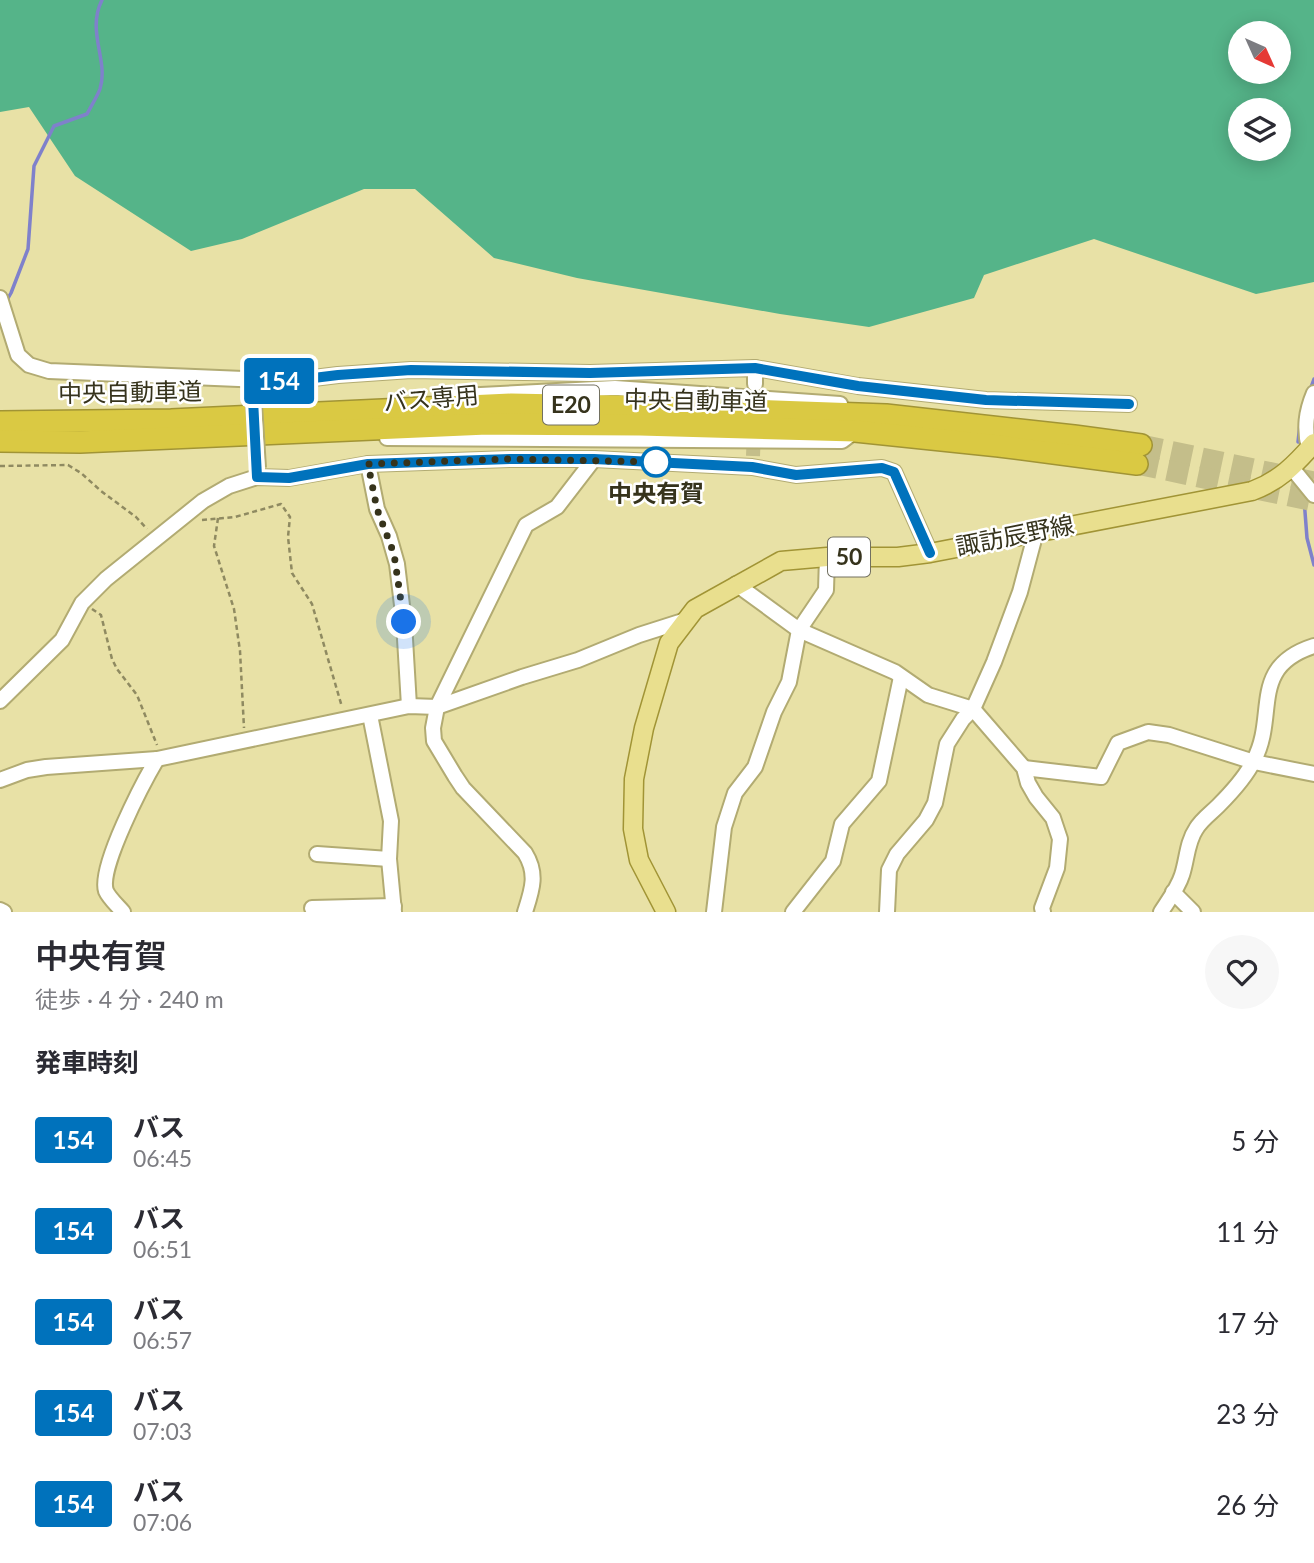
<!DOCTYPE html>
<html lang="ja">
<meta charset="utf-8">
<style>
:root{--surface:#fff;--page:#f7f7f7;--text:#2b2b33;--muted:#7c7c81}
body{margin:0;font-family:Lato,"Noto Sans JP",sans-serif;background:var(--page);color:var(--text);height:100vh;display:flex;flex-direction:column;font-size:26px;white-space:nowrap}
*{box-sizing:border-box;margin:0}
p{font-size:23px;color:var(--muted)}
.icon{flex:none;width:38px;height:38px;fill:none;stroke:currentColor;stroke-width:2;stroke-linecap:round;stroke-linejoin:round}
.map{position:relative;height:912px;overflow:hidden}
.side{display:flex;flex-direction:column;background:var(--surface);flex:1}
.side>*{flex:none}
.badge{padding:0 14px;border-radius:5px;font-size:24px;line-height:46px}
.needle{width:46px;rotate:135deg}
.buttons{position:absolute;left:1228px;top:21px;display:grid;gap:14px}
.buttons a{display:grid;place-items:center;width:63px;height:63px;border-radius:50%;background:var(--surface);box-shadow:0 4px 18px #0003;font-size:35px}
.you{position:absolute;width:35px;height:35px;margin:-18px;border:5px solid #fff;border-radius:50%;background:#1a73e8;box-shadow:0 0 0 10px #1a73e833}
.map>.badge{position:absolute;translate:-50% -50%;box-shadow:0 0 0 4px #fff}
h2{padding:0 35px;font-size:26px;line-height:63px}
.round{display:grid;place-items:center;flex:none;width:74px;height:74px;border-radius:37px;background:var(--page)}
.overview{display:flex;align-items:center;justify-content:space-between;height:119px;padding:0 35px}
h1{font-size:33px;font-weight:600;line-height:52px}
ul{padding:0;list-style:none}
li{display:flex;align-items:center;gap:21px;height:91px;padding:0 35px}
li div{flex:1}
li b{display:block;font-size:26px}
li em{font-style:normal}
li .badge{min-width:77px;font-weight:700;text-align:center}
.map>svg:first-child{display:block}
.forest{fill:#55b489;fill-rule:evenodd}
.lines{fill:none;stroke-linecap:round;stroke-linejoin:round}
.stream{stroke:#7f81cb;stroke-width:3.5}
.minor-tunnel{stroke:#c4be8a;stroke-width:14;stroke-dasharray:14 7;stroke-linecap:butt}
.highway-tunnel{stroke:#c4be8a;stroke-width:21;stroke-dasharray:21 10;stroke-linecap:butt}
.minor-casing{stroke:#b2ab72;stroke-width:18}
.major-casing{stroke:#a19435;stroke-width:21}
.highway-casing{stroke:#a19435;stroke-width:24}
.path{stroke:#8f8a61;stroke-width:2.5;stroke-dasharray:5 3.5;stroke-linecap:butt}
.minor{stroke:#fff;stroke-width:14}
.major{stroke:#e9df8e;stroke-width:18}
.highway{stroke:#dac943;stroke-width:21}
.minor-bridge-casing{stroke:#b2ab72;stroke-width:18;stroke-linecap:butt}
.minor-bridge{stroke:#fff;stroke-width:14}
.line-casing{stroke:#fff;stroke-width:16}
.line{stroke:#0072bc;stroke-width:10}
.walk{stroke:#36331c;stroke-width:7;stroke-dasharray:0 12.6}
.stop-dot{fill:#fff;stroke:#0072bc;stroke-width:3.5}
.labels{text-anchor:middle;stroke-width:5;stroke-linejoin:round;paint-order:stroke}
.shield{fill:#fff;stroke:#727060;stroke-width:2}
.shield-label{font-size:23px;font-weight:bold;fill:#36331c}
.street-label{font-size:24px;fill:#36331c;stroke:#fff}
.stop-label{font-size:24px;font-weight:bold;fill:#36331c;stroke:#fff}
</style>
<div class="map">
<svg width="1314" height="912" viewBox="0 0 1314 912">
<rect width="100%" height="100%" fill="#e8e1a6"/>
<path class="forest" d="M0,0H1314V282L1256,294L1094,239L984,275L974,298L869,327L780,314L577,278L494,258L415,189H364L242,239L191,251L75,176L29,107L0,112ZM1241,33H1279V72H1241ZM1241,110H1279V149H1241Z"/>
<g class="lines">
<g class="stream">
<path d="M7,300L11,293L28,249L34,166L54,126L87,114C91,106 97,97 100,89C109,60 86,32 102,0"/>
<polyline points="1310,390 1314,379"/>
<polyline points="1298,442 1300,424"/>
<polyline points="1304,499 1307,538 1314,565"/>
</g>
<polyline class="minor-tunnel" points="753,456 754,431"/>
<g class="highway-tunnel">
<polyline points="1141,445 1314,482"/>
<polyline points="1137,464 1314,501"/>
</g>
<g class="minor-casing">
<g id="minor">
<polyline points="0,298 18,355 29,365 49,371 289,381 338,375 411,370 590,373 755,368 755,384"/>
<polyline points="755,368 858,386 986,400 1129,404"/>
<polyline points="441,397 615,388 840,404"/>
<polyline points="387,438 842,441 854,432"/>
<path d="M1309,449C1304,428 1306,412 1314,393"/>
<polyline points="368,464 377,509 389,536 397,564 404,622 409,706"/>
<polyline points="1292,468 1314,495"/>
<polyline points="736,584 799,630 895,672 928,695 973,709 1024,768 1028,783 1036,797 1053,818 1060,839 1057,868 1042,908 1043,912"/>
<polyline points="0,701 62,640 82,603 106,579 203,501 229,486 257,477 289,478 368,464 510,459 594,459 752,467 796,475 882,468 894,472 930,553"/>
<polyline points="370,715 391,821 389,859 394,912"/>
<polyline points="1024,768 1101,777 1118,743 1148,732 1169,735 1254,762 1314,774"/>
<polyline points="0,780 27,770 46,767 157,759 409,706 437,707 522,677 578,660 639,635 686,620"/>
<polyline points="317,854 389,859"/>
<polyline points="1173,892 1193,912"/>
<polyline points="312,908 394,906"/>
<polyline points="0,910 4,912"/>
<path d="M123,912C118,906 109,898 106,891C98,868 144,781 157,759"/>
<path d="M525,912C532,890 538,874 525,853L463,788L455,776L434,741L433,728L437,707L526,525L557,507L594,459"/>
<polyline points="714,912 724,827 735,793 755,767 774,712 789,682 799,630 826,590 827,557"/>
<polyline points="793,912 833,861 842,824 879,781 901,677"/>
<polyline points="887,912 889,870 897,854 926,820 935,803 947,744 963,719 973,709 994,662 1020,592 1036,532"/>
<path d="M1161,912C1168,901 1178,888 1182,875C1187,860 1187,842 1196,829C1201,820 1211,813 1218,806C1231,793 1246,777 1254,760C1278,715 1248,667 1314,646"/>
</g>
</g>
<g class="major-casing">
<path id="major" d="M666,912L639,860L633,829L634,779L644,728L669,643L695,609L781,561L827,557H898L930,553L1252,491C1279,481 1295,465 1314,443"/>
</g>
<g class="highway-casing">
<g id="highway">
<polyline points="0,422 171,420 511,404 660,407 886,415 1074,436 1141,445"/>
<polyline points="0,441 80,442 487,424 640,425 855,431 999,446 1137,464"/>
</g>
</g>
<g class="path">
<polyline points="0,466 68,465 81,473 101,491 136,517 147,529"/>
<polyline points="218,518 214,546 234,609 240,651 244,728"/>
<polyline points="202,520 235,517 281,504 290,517 288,537 292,573 312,604 342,707"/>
<polyline points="92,609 101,615 112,659 117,669 137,695 157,745"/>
</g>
<use href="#minor" class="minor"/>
<use href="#major" class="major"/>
<use href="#highway" class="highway"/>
<g class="minor-bridge-casing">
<polyline id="minor-bridge" points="253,389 258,468"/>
</g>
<use href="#minor-bridge" class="minor-bridge"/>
</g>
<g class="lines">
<g class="line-casing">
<polyline id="line" points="930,553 894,472 882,468 796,475 752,467 594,459 510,459 368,464 289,478 257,477 252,380 289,381 338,375 411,370 590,373 755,368 858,386 986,400 1129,404"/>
</g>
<use href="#line" class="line"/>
<polyline class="walk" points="404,622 394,554 377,509 368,464 510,459 656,462"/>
</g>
<circle class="stop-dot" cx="656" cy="462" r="14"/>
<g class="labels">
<g class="shield">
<rect x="543" y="385.5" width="56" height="39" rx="5"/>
<rect x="828" y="537.5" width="42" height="39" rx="5"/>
</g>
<g class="shield-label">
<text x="571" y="413">E20</text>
<text x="849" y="565">50</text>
</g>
<g class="street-label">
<text transform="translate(130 393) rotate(-1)" y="8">中央自動車道</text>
<text transform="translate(431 399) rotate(-5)" y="8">バス専用</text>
<text transform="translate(696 401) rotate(1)" y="8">中央自動車道</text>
<text transform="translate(1015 536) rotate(-11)" y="8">諏訪辰野線</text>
</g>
<g class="stop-label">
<text x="656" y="502">中央有賀</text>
</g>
</g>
</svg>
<div class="buttons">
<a><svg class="needle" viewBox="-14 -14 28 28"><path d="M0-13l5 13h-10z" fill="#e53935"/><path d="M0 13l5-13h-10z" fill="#7c7c81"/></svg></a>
<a><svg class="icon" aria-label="layers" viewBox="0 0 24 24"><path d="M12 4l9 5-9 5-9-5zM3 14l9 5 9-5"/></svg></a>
</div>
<div class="you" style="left:404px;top:622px"></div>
<b class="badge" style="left:279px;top:381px;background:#0072bc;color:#fff">154</b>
</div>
<section class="side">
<div class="overview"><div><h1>中央有賀</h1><p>徒歩 · 4 分 · 240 m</p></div><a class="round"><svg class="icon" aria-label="heart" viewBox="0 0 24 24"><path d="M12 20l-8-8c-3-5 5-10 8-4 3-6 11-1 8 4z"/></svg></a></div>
<h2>発車時刻</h2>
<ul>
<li><span class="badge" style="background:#0072bc;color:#fff">154</span><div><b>バス</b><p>06:45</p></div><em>5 分</em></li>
<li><span class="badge" style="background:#0072bc;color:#fff">154</span><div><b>バス</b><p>06:51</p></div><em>11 分</em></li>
<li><span class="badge" style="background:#0072bc;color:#fff">154</span><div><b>バス</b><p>06:57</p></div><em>17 分</em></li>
<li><span class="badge" style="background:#0072bc;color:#fff">154</span><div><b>バス</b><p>07:03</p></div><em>23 分</em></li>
<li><span class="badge" style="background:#0072bc;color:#fff">154</span><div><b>バス</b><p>07:06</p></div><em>26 分</em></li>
</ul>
</section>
